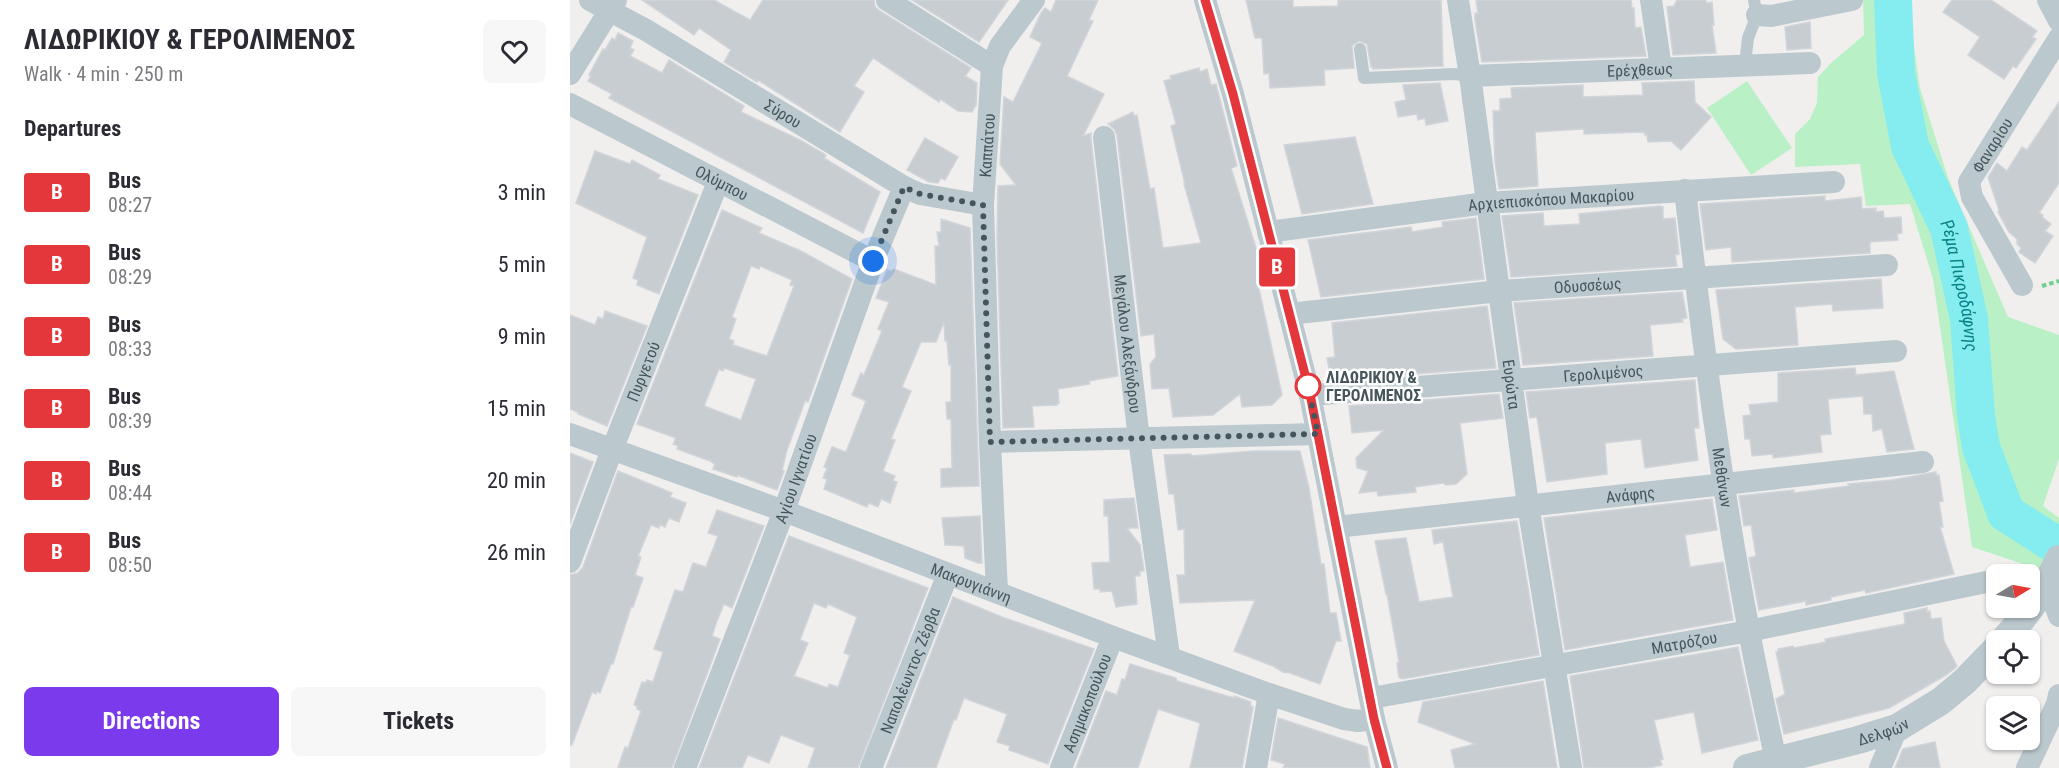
<!DOCTYPE html>
<meta charset="utf-8">
<style>
:root{--surface:#fff;--page:#f7f7f7;--text:#2b2b33;--muted:#7c7c81;--accent:#7c3aed}
body{margin:0;font-family:"Roboto Condensed",sans-serif;background:var(--page);color:var(--text);height:100vh;display:flex;flex-direction:column;font-size:22px;white-space:nowrap}
*{box-sizing:border-box;margin:0}
p{font-size:20px;color:var(--muted)}
.icon{flex:none;width:33px;height:33px;fill:none;stroke:currentColor;stroke-width:2;stroke-linecap:round;stroke-linejoin:round}
.map{position:relative;flex:1;overflow:hidden}
.side{display:flex;flex-direction:column;background:var(--surface);width:570px}
.side>*{flex:none}
.badge{padding:0 12px;border-radius:4px;font-size:21px;line-height:39px}
.needle{width:39px;rotate:80deg}
.fabs{position:absolute;left:1416px;top:564px;display:grid;gap:12px}
.fabs a{display:grid;place-items:center;width:54px;height:54px;border-radius:9px;background:var(--surface);box-shadow:0 2px 4px #0004;font-size:30px}
.you{position:absolute;width:30px;height:30px;margin:-15px;border:4px solid #fff;border-radius:50%;background:#1a73e8;box-shadow:0 0 0 9px #1a73e833}
.map>.badge{position:absolute;translate:-50% -50%;box-shadow:0 0 0 3px #fff}
h2{padding:0 24px;font-size:22px;line-height:54px}
.round{display:grid;place-items:center;flex:none;width:63px;height:63px;border-radius:9px;background:var(--page)}
.overview{display:flex;align-items:center;justify-content:space-between;height:102px;padding:0 24px}
h1{font-size:28px;font-weight:700;line-height:45px}
.action{display:flex;gap:12px;margin-top:auto;padding:12px 24px}
.action a{flex:1;height:69px;border-radius:9px;background:var(--accent);color:#fff;font-size:24px;font-weight:700;line-height:69px;text-align:center}
.action a+a{background:var(--page);color:var(--text)}
ul{padding:0;list-style:none}
li{display:flex;align-items:center;gap:18px;height:72px;padding:0 24px}
li div{flex:1}
li b{display:block;font-size:22px}
li em{font-style:normal}
li .badge{min-width:66px;font-weight:700;text-align:center}
main{display:flex;flex:1;min-height:0}
.map>svg:first-child{display:block}
.green{fill:#baf0c5}
.lines{fill:none;stroke-linecap:round;stroke-linejoin:round}
.river{stroke:#85edef;stroke-width:38}
.building{fill:#c7cdd1;stroke:#d1d5da;stroke-width:1.5;fill-rule:evenodd}
.path{stroke:#70d08f;stroke-width:4;stroke-dasharray:4.5 3;stroke-linecap:butt}
.service{stroke:#bbc9ce;stroke-width:12}
.minor{stroke:#bbc9ce;stroke-width:22}
.tertiary{stroke:#bbc9ce;stroke-width:28}
.line-casing{stroke:#fff;stroke-width:14}
.line{stroke:#e4373b;stroke-width:9}
.walk{stroke:#45555c;stroke-width:6;stroke-dasharray:0 10.8}
.stop-dot{fill:#fff;stroke:#e4373b;stroke-width:3}
.labels{text-anchor:middle;stroke-width:5;stroke-linejoin:round;paint-order:stroke}
.street-label{font-size:16px;fill:#45555c;stroke:#fff}
.stop-label{font-size:16px;font-weight:bold;fill:#45555c;stroke:#fff;text-anchor:start}
.water-label{font-size:18px;font-style:italic;fill:#098387;stroke:#fff}
</style>
<main>
<section class="side">
<div class="overview"><div><h1>ΛΙΔΩΡΙΚΙΟΥ &amp; ΓΕΡΟΛΙΜΕΝΟΣ</h1><p>Walk · 4 min · 250 m</p></div><a class="round"><svg class="icon" aria-label="heart" viewBox="0 0 24 24"><path d="M12 20l-8-8c-3-5 5-10 8-4 3-6 11-1 8 4z"/></svg></a></div>
<h2>Departures</h2>
<ul>
<li><span class="badge" style="background:#e4373b;color:#fff">Β</span><div><b>Bus</b><p>08:27</p></div><em>3 min</em></li>
<li><span class="badge" style="background:#e4373b;color:#fff">Β</span><div><b>Bus</b><p>08:29</p></div><em>5 min</em></li>
<li><span class="badge" style="background:#e4373b;color:#fff">Β</span><div><b>Bus</b><p>08:33</p></div><em>9 min</em></li>
<li><span class="badge" style="background:#e4373b;color:#fff">Β</span><div><b>Bus</b><p>08:39</p></div><em>15 min</em></li>
<li><span class="badge" style="background:#e4373b;color:#fff">Β</span><div><b>Bus</b><p>08:44</p></div><em>20 min</em></li>
<li><span class="badge" style="background:#e4373b;color:#fff">Β</span><div><b>Bus</b><p>08:50</p></div><em>26 min</em></li>
</ul>
<div class="action"><a>Directions</a><a>Tickets</a></div>
</section>
<div class="map">
<svg width="1489" height="768" viewBox="0 0 1489 768">
<rect width="100%" height="100%" fill="#f1eeee"/>
<g class="green">
<polygon points="1293,0 1337,0 1350,88 1378,178 1438,317 1489,335 1489,459 1473,506 1489,518 1489,576 1402,547 1363,279 1340,204 1296,206 1290,164 1225,167 1225,134 1240,119 1247,103 1248,77 1261,63 1294,35"/>
<polygon points="1177,81 1222,148 1181,175 1137,108"/>
</g>
<g class="lines">
<path class="river" id="s1" d="M1323,0L1326,73L1340,146L1379,228L1399,319L1406,416L1411,447L1436,513L1489,547"/>
</g>
<g class="building">
<polygon points="72,0 144,0 180,20 193,0 304,0 305,7 310,11 401,68 395,76 407,83 406,105 402,112 388,111 370,99 369,102 303,58 284,86 294,92 270,132 188,80 187,82 154,62 161,50 129,28 124,35"/>
<polygon points="342,0 438,0 409,42"/>
<polygon points="486,0 528,0 519,20 523,21 497,76 534,94 513,136 521,133 521,139 548,376 519,381 520,384 488,389 489,403 487,405 462,406 464,427 433,428 427,237 428,186 446,185 430,164 434,97 443,102 472,43 460,37 471,13 475,8 481,12"/>
<polygon points="676,0 723,0 723,7 768,6 768,0 871,0 873,66 803,69 803,67 801,67 797,44 789,41 782,46 784,68 754,70 755,85 700,88 699,73 694,74 692,38 685,38"/>
<polygon points="906,0 1061,0 1062,8 1064,8 1065,28 1071,27 1076,56 912,62 905,20 905,13 908,14"/>
<polygon points="1107,0 1136,0 1136,3 1142,2 1144,25 1142,25 1146,53 1103,55 1097,7 1104,6"/>
<polygon points="1382,0 1421,0 1467,31 1462,37 1466,39 1446,68 1443,66 1434,79 1398,55 1410,37 1373,12"/>
<polygon points="1240,22 1241,48 1217,50 1215,27"/>
<polygon points="48,33 63,41 60,48 64,50 60,56 92,73 99,60 174,106 171,112 230,140 256,155 254,158 310,192 293,233 39,98 42,94 18,81 21,76 19,75 33,49 35,50 42,38 45,40"/>
<polygon points="629,68 630,72 637,69 641,85 646,84 667,166 661,168 691,264 688,265 693,282 688,284 712,395 702,405 672,407 670,394 643,415 603,417 599,388 582,389 580,364 586,357 584,334 571,336 547,135 544,129 538,124 563,112 564,116 567,115 580,189 584,188 593,248 631,243 614,184 615,184 601,126 606,124 594,81 601,79 600,76"/>
<polygon points="1124,81 1125,102 1141,117 1111,150 1101,141 1078,142 1077,135 1075,135 1074,132 1014,134 1014,129 965,132 968,186 929,189 925,162 923,111 930,111 930,99 942,98 941,88 1013,85 1013,97 1073,95 1072,83"/>
<polygon points="870,83 878,121 856,125 855,118 848,120 847,114 828,117 825,102 836,100 833,85"/>
<polygon points="1489,102 1489,183 1469,213 1473,215 1472,217 1481,224 1475,231 1483,236 1465,263 1449,252 1451,248 1447,244 1447,239 1439,232 1428,212 1429,210 1418,177 1427,163 1437,171 1452,147 1457,150"/>
<polygon points="785,137 803,204 732,214 714,145"/>
<polygon points="355,138 388,157 375,180 371,178 368,183 359,182 337,170"/>
<polygon points="25,151 60,164 62,160 90,175 88,179 128,195 89,294 67,285 68,280 63,278 77,237 6,203"/>
<polygon points="1255,196 1255,201 1291,197 1292,209 1306,208 1306,212 1313,211 1314,218 1331,217 1332,233 1327,234 1328,240 1300,242 1300,253 1162,262 1161,247 1136,250 1130,204"/>
<polygon points="1089,206 1093,207 1093,219 1105,218 1109,254 1105,255 1107,266 941,277 932,216 973,213 974,226 1010,224 1009,214"/>
<path d="M152,210L192,228L189,233L231,251L282,279L238,402L235,401L217,450L212,470L214,471L207,490L167,475V477L143,469L145,464L140,461L107,449L108,446L103,444L106,438L67,424ZM181,266L189,269L190,266L222,280L220,285L224,286L197,356L163,345L164,341L159,339L166,319L162,317ZM154,368L186,379L171,420L134,406L149,369L153,371Z"/>
<polygon points="906,218 914,279 751,297 738,240 841,227 842,232 873,227 872,222"/>
<polygon points="371,219 400,228 409,486 371,487 371,469 382,468 381,419 377,419 376,402 381,402 381,365 379,365 377,341 375,341 374,322 366,342 351,342 332,387 341,391 321,439 325,440 313,471 325,476 323,481 327,482 320,503 311,499 308,507 299,503 297,507 254,489 257,479 253,478 257,468 254,467 262,447 276,452 296,401 282,395 291,373 294,375 312,331 308,329 319,302 306,298 317,270 321,271 324,269 366,285 365,246 369,246 367,232 371,232"/>
<polygon points="1311,279 1313,308 1263,311 1262,304 1225,307 1228,345 1166,349 1153,339 1146,290"/>
<polygon points="1112,292 1117,318 1112,319 1113,322 1080,325 1083,356 953,365 944,303"/>
<polygon points="917,306 926,368 761,380 757,358 765,357 762,323"/>
<polygon points="35,311 77,326 37,426 8,414 9,413 0,409 0,315 25,325 28,317 33,319"/>
<polygon points="1285,368 1286,375 1324,371 1344,449 1317,452 1312,429 1303,431 1302,414 1294,414 1293,396 1258,399 1261,434 1250,435 1252,452 1203,458 1203,454 1182,456 1180,439 1175,439 1173,416 1181,415 1179,405 1208,402 1208,373"/>
<polygon points="1125,380 1129,428 1124,428 1128,460 1075,468 1071,439 1035,443 1037,474 977,482 967,417 960,418 956,392"/>
<polygon points="929,394 933,418 890,423 897,474 886,484 876,485 873,483 845,487 846,492 808,496 807,491 789,493 798,471 787,468 786,458 814,430 782,433 779,406"/>
<polygon points="683,451 730,451 739,488 751,564 754,564 760,613 766,613 771,641 766,641 750,684 720,673 713,672 703,666 664,651 685,600 610,603 607,575 615,575 614,529 608,530 604,494 599,494 594,455 621,454 621,456"/>
<polygon points="0,453 23,462 0,524"/>
<polygon points="48,471 102,493 100,497 116,503 109,522 99,518 95,527 90,525 89,528 81,525 68,556 71,557 65,575 73,578 63,607 61,607 43,664 41,664 30,693 27,691 26,694 22,692 2,745 0,745 0,575 8,573 13,567"/>
<polygon points="1366,472 1366,475 1369,475 1373,501 1369,502 1373,527 1370,527 1384,574 1296,593 1295,590 1261,597 1261,600 1236,605 1236,601 1189,610 1179,558 1186,556 1181,525 1174,526 1169,496 1224,490 1224,493 1279,486 1278,484 1322,480"/>
<polygon points="564,498 568,528 557,528 570,545 574,571 570,571 570,576 565,576 567,604 546,607 542,591 530,592 530,589 524,589 522,563 540,562 538,516 534,516 534,500"/>
<polygon points="1142,499 1147,530 1115,535 1120,567 1153,562 1163,620 995,650 974,518"/>
<polygon points="147,510 194,526 162,608 154,604 147,621 142,636 150,639 102,768 48,768 55,747 58,748 71,711 67,709 67,706 64,705 72,682 76,683 77,680 83,682 93,652 84,649 105,590 113,592 123,563 136,567 148,536 138,533"/>
<polygon points="410,516 412,563 408,563 395,558 394,546 375,545 372,518"/>
<polygon points="947,521 969,655 832,679 829,677 827,663 829,662 817,594 816,594 805,541 836,538 849,602 883,597 873,542 864,544 862,530"/>
<path d="M219,536L358,588L288,768H238L245,748L211,735L199,763L178,755L172,768H129ZM244,603L256,608L258,604L287,617L274,653L280,655L268,687L259,684L258,688L224,676L238,643L230,640Z"/>
<polygon points="383,597 432,617 524,649 478,764 439,750 440,746 427,742 437,714 394,698 386,720 384,719 366,768 316,768"/>
<polygon points="1357,608 1357,612 1360,611 1361,619 1371,618 1374,641 1387,666 1384,669 1376,675 1319,708 1214,734 1206,699 1215,694 1206,652 1208,652 1208,649 1223,646 1224,648 1256,642 1255,639 1335,624 1334,613"/>
<polygon points="1168,647 1188,740 1132,753 1124,712 1084,720 1093,759 1090,760 1092,765 1079,768 1014,768 1000,676"/>
<polygon points="560,664 606,678 607,681 664,698 664,696 681,702 680,706 683,707 672,768 620,768 630,723 588,709 568,768 506,768 536,691 547,695 552,679 555,680"/>
<polygon points="973,681 987,768 885,768 881,750 905,744 848,722 853,702"/>
<polygon points="708,718 797,747 800,768 713,768 715,764 701,760"/>
<polygon points="1365,742 1370,768 1325,768 1333,749"/>
</g>
<g class="lines">
<polyline class="path" points="1472,286 1489,281"/>
<g class="service">
<polyline points="790,49 794,78 884,74 900,76"/>
<polyline points="1175,64 1178,38 1187,15 1184,0"/>
</g>
<g class="minor">
<path id="s2" d="M20,0L76,30L334,187L350,194L413,205"/>
<polyline points="317,0 422,66"/>
<polyline points="635,0 663,94 740,395 804,719 817,768"/>
<path id="s3" d="M888,0L900,76L958,505L1001,768"/>
<polyline points="1081,0 1091,68"/>
<polyline points="1478,0 1489,21"/>
<polyline points="1187,15 1201,16 1282,0"/>
<polyline points="0,74 46,0"/>
<path id="s4" d="M900,76L1240,63"/>
<path id="s5" d="M0,104L303,261"/>
<path id="s6" d="M534,137L569,439L599,656"/>
<path id="s7" d="M1115,190C1132,337 1151,485 1179,631C1187,675 1197,718 1206,761"/>
<path id="s8" d="M698,232L916,203L1264,182"/>
<path id="s9" d="M1452,285L1402,197L1399,182L1489,38"/>
<path id="s10" d="M719,314L929,291L1317,265"/>
<path id="s11" d="M740,395L1326,351"/>
<path id="s12" d="M0,434L214,511L543,637L699,694L774,719L788,721L804,719"/>
<polyline points="420,442 748,434"/>
<path id="s13" d="M766,527L1353,462"/>
<path id="s14" d="M0,562L42,450L148,182"/>
<polyline points="1460,577 1477,584 1489,616"/>
<path id="s15" d="M427,592L420,442L413,205L422,66L430,46L464,0"/>
<path id="s16" d="M801,698L1179,631L1426,580"/>
<path id="s17" d="M115,768L214,511L303,261L334,187"/>
<path id="s18" d="M301,768L378,574"/>
<path id="s19" d="M491,768L543,637"/>
<polyline points="686,768 699,694"/>
<polyline points="1310,768 1327,728"/>
<polyline points="1457,768 1487,704 1489,695"/>
</g>
<g class="tertiary">
<path d="M1434,640C1456,615 1476,590 1489,559"/>
<path id="s20" d="M1177,768L1288,740L1327,728L1371,701L1395,681L1426,649"/>
</g>
</g>
<g class="lines">
<g class="line-casing">
<polyline id="line" points="635,0 663,94 740,394 804,719 817,768"/>
</g>
<use href="#line" class="line"/>
<polyline class="walk" points="303,261 334,187 350,194 413,205 420,442 748,434 738,386"/>
</g>
<circle class="stop-dot" cx="738" cy="386" r="12"/>
<g class="labels">
<g class="street-label">
<text dy="6" stroke="none"><textPath href="#s4" startOffset="170">Ερέχθεως</textPath></text>
<text dy="6" stroke="none"><textPath href="#s2" startOffset="224">Σύρου</textPath></text>
<text dy="6" stroke="none"><textPath href="#s9" startOffset="160">Φαναρίου</textPath></text>
<text dy="6" stroke="none"><textPath href="#s15" startOffset="447">Καππάτου</textPath></text>
<text dy="6" stroke="none"><textPath href="#s5" startOffset="171">Ολύμπου</textPath></text>
<text dy="6" stroke="none"><textPath href="#s8" startOffset="285">Αρχιεπισκόπου Μακαρίου</textPath></text>
<text dy="6" stroke="none"><textPath href="#s10" startOffset="300">Οδυσσέως</textPath></text>
<text dy="6" stroke="none"><textPath href="#s6" startOffset="208">Μεγάλου Αλεξάνδρου</textPath></text>
<text dy="6" stroke="none"><textPath href="#s14" startOffset="204">Πυργετού</textPath></text>
<text dy="6" stroke="none"><textPath href="#s11" startOffset="294">Γερολιμένος</textPath></text>
<text dy="6" stroke="none"><textPath href="#s3" startOffset="388">Ευρώτα</textPath></text>
<text dy="6" stroke="none"><textPath href="#s7" startOffset="290">Μεθάνων</textPath></text>
<text dy="6" stroke="none"><textPath href="#s17" startOffset="310">Αγίου Ιγνατίου</textPath></text>
<text dy="6" stroke="none"><textPath href="#s13" startOffset="296">Ανάφης</textPath></text>
<text dy="6" stroke="none"><textPath href="#s12" startOffset="428">Μακρυγιάννη</textPath></text>
<text dy="6" stroke="none"><textPath href="#s16" startOffset="318">Ματρόζου</textPath></text>
<text dy="6" stroke="none"><textPath href="#s18" startOffset="105">Ναπολέωντος Ζέρβα</textPath></text>
<text dy="6" stroke="none"><textPath href="#s19" startOffset="70">Ασημακοπούλου</textPath></text>
<text dy="6" stroke="none"><textPath href="#s20" startOffset="141">Δελφών</textPath></text>
</g>
<g class="stop-label">
<text x="756" y="383">ΛΙΔΩΡΙΚΙΟΥ &amp;<tspan x="756" dy="18">ΓΕΡΟΛΙΜΕΝΟΣ</tspan></text>
</g>
<g class="water-label">
<text dy="6" stroke="none"><textPath href="#s1" startOffset="297">Ρέμα Πικροδάφνης</textPath></text>
</g>
</g>
</svg>
<div class="fabs">
<a><svg class="needle" viewBox="-14 -14 28 28"><path d="M0-13l5 13h-10z" fill="#e53935"/><path d="M0 13l5-13h-10z" fill="#7c7c81"/></svg></a>
<a><svg class="icon" aria-label="locate" viewBox="0 0 24 24"><circle cx="12" cy="12" r="6"/><path d="M12 2v4M12 18v4M2 12h4M18 12h4"/></svg></a>
<a><svg class="icon" aria-label="layers" viewBox="0 0 24 24"><path d="M12 4l9 5-9 5-9-5zM3 14l9 5 9-5"/></svg></a>
</div>
<div class="you" style="left:303px;top:261px"></div>
<b class="badge" style="left:707px;top:267px;background:#e4373b;color:#fff">Β</b>
</div>
</main>
